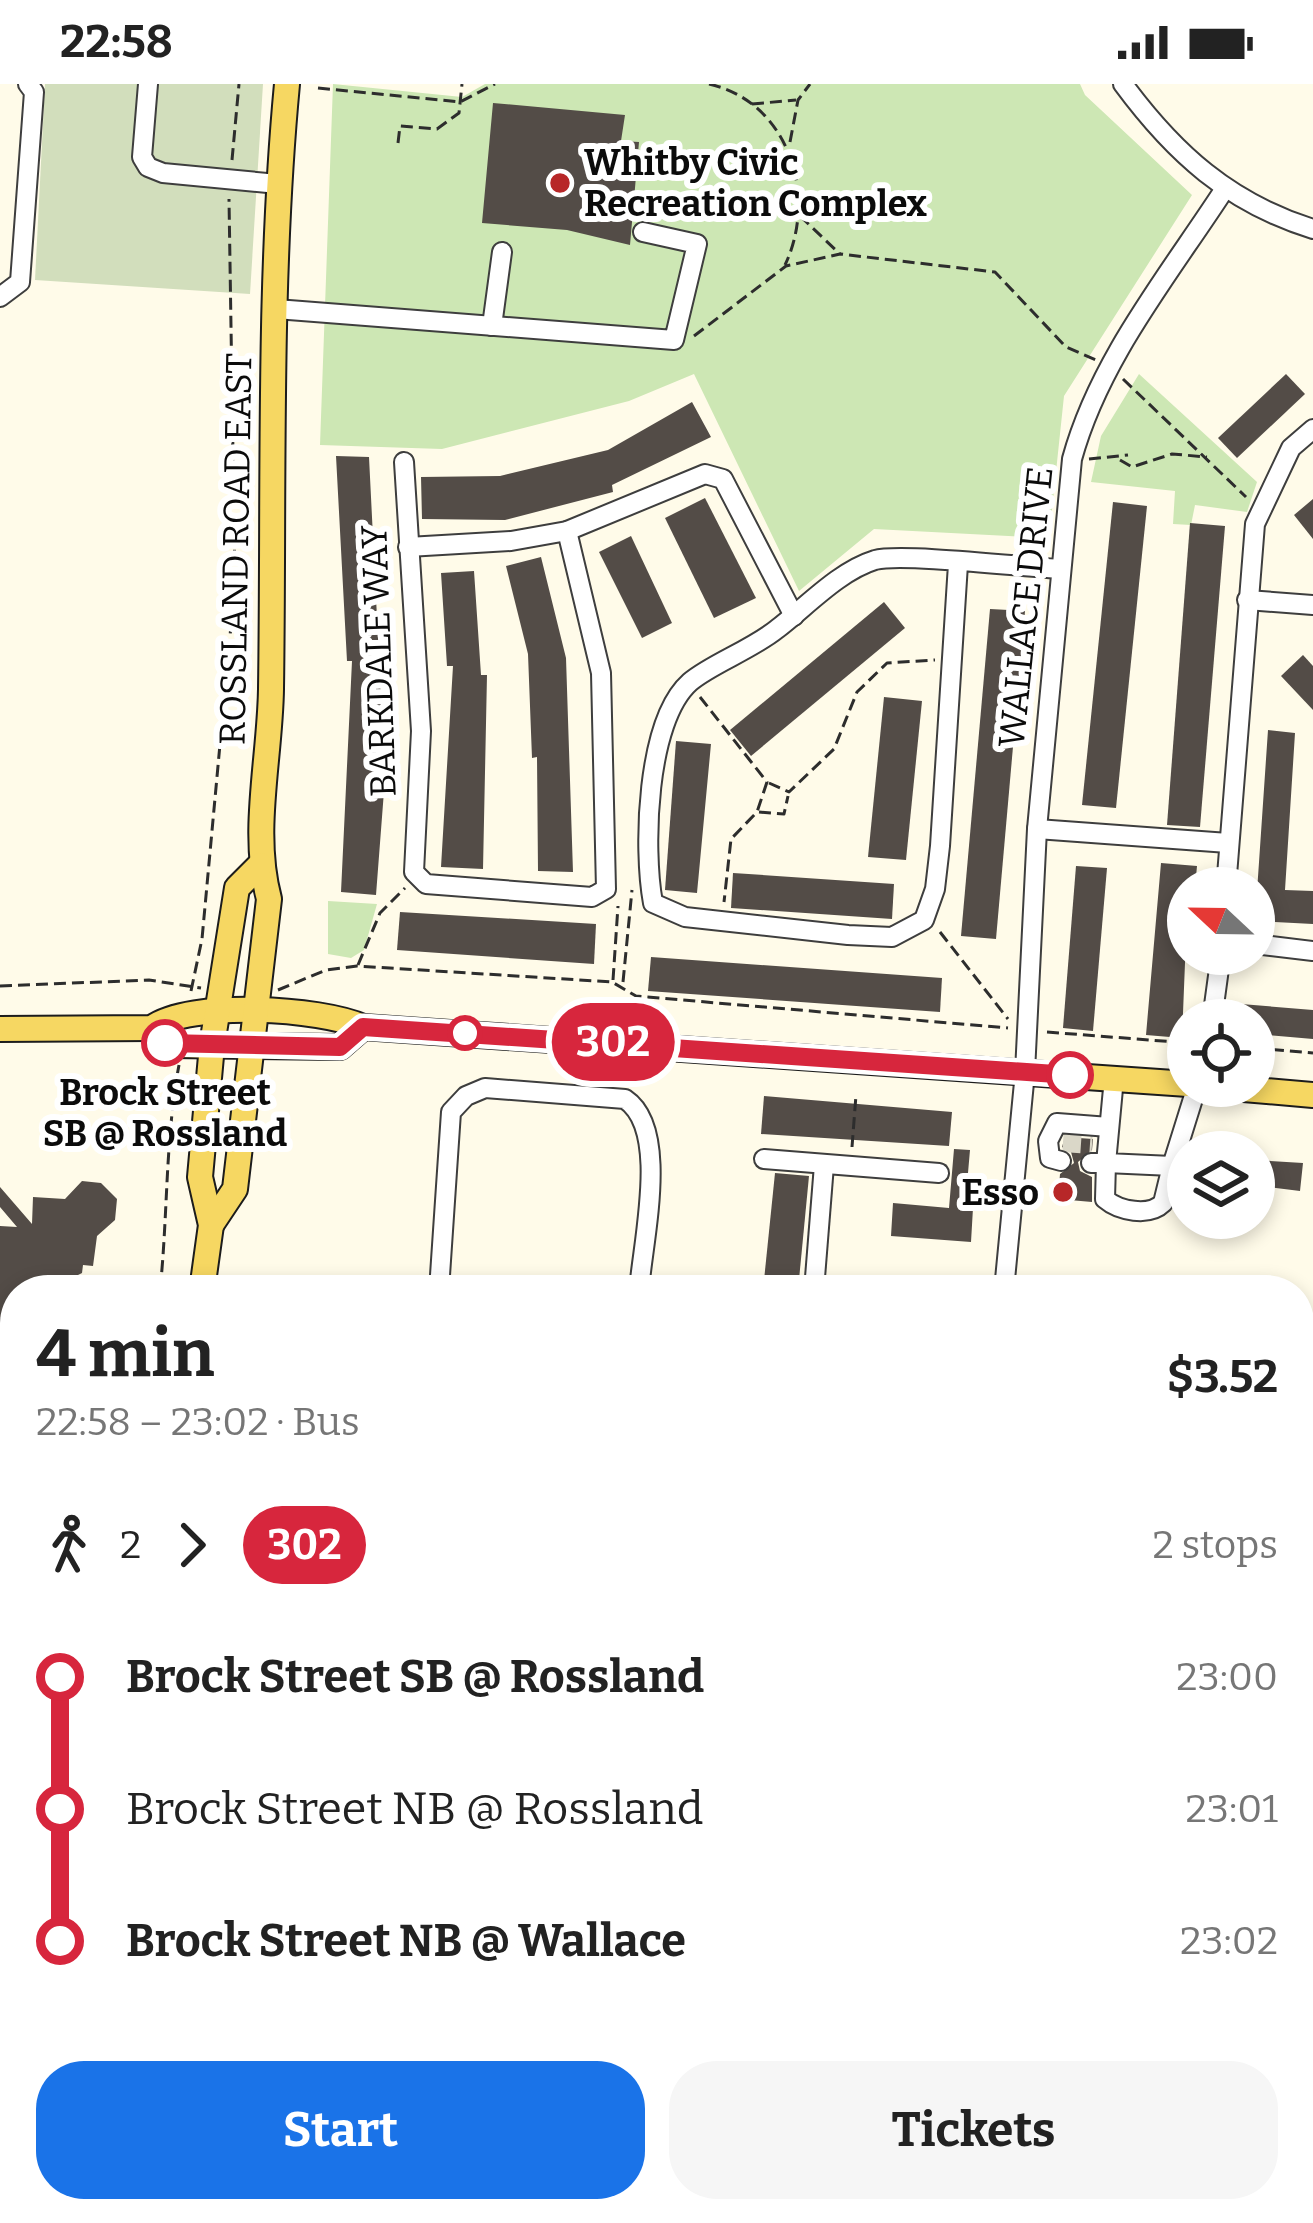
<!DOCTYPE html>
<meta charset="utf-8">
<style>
:root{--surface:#fff;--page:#f6f6f6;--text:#222;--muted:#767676;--accent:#1a73e8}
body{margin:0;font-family:Bitter,serif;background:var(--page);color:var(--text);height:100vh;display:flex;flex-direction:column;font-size:45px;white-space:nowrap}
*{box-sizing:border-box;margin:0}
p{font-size:39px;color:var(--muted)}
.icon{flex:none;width:66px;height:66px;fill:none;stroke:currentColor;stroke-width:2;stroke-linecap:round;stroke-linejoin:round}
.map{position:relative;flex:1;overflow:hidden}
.details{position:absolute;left:0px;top:1191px;width:1314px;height:948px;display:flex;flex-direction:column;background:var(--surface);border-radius:48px 48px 0 0;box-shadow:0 6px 18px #0003}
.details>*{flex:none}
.badge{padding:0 24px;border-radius:39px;font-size:42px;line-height:78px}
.needle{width:78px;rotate:292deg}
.tools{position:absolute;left:1167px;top:783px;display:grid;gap:24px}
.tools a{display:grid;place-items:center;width:108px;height:108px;border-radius:50%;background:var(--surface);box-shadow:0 6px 18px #0003;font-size:60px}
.map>.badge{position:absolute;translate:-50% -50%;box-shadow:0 0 0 6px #fff}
.legs{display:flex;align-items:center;gap:18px;height:132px;padding:0 36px;font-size:39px}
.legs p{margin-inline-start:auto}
.overview{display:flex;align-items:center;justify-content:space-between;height:204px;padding:0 36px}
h1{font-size:66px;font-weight:700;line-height:90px}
.cta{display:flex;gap:24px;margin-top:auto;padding:24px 36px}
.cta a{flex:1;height:138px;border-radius:48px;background:var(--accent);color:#fff;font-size:48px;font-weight:700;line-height:138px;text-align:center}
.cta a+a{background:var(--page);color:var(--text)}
ul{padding:0 36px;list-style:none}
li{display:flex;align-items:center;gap:42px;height:132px;font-size:45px}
li i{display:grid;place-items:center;width:18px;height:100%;margin:0 15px;background:currentColor}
li i::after{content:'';width:30px;height:30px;margin:-15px;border:9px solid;border-radius:50%;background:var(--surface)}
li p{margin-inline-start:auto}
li:first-child i{background:linear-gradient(#0000 50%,currentColor 0)}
li:last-child i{background:linear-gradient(currentColor 50%,#0000 0)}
.status{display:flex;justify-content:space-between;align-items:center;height:84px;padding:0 60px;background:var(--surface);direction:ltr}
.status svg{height:33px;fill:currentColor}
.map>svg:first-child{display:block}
.green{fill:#cde7b4}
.cemetery{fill:#d2debc}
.building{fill:#534c47}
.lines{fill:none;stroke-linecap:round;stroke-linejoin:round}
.minor-tunnel{stroke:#dad7c8;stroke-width:18;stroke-dasharray:18 9;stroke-linecap:butt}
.minor-casing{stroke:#3e3e3e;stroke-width:22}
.major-casing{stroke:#1c1c1c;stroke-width:28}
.path{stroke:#2d2d2d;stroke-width:3;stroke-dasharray:12 6;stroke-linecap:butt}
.minor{stroke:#fff;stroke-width:18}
.major{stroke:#f6d762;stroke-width:24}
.line-1-casing{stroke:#fff;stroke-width:27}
.line-1{stroke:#d7263d;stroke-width:18}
.poi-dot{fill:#b72728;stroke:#fff;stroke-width:4.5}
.stop-1-dot{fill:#fff;stroke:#d7263d;stroke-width:6}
.labels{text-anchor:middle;stroke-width:12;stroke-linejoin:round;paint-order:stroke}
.poi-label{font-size:36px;font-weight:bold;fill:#0b0b0b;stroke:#fff;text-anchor:start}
.street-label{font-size:36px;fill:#0b0b0b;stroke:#fff}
.stop-label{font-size:36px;font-weight:bold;fill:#0b0b0b;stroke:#fff}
</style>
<div class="status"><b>22:58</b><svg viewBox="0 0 49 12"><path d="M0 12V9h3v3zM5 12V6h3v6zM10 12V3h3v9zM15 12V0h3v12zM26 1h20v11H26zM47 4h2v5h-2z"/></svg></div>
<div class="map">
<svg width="1313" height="2139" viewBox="0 0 1313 2139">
<rect width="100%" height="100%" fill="#fffbe9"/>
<g class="green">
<polygon points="333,0 462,13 485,0 1080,0 1085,11 1192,111 1064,312 1049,454 874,445 799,507 694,290 629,317 442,365 320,361"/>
<polygon points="1139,290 1257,398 1247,428 1195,421 1191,441 1173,440 1175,407 1091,398 1101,352"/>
<polygon points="328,817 377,820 364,866 351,874 328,870"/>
</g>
<polygon class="cemetery" points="45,0 263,0 250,210 35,196"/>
<g class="building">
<polygon points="493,19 625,31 621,57 639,58 630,161 567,146 482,139"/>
<polygon points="1286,290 1305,310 1237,374 1218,354"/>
<polygon points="692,318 711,353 612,401 613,408 505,436 422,435 421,393 500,392 608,366"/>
<polygon points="336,372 369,373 385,694 376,811 341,808 352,577 347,577"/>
<polygon points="705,414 756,514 714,534 665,434"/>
<polygon points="1313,415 1313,455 1294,431"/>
<polygon points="1113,418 1147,422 1116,724 1082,721"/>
<polygon points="1190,439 1225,442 1200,743 1167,741"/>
<polygon points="631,452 672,539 642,554 599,468"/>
<polygon points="541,473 566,574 573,788 538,787 537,673 532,674 528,570 506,482"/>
<polygon points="474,487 481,591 487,591 483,785 441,783 453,582 447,582 441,489"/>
<polygon points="884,518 905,544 751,672 730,646"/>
<polygon points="990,525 1025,527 996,855 961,852"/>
<polygon points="1303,571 1313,582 1313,626 1281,592"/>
<polygon points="884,613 922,617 906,776 868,773"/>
<polygon points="1268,646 1295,649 1285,806 1313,807 1313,840 1255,837"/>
<polygon points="676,657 711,660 697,809 665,806"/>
<polygon points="1161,779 1197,782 1195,804 1188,804 1182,954 1146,951"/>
<polygon points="1076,782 1107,784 1093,947 1063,944"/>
<polygon points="733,789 894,800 892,835 731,824"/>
<polygon points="400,828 596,840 594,880 397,866"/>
<polygon points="651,873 942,894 940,928 648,907"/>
<polygon points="1241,920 1313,926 1313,955 1254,950 1254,936 1240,936"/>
<polygon points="764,1012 952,1028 949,1062 761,1050"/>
<polygon points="1065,1053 1093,1055 1092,1066 1078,1078 1080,1087 1092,1093 1092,1118 1058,1115 1060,1090 1074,1079 1071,1068 1062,1063"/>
<polygon points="954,1065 970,1066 965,1123 973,1124 971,1158 891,1152 893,1119 949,1124"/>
<polygon points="1254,1076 1303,1079 1300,1107 1269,1103 1268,1117 1254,1116"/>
<polygon points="775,1089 809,1092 798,1206 763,1206"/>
<polygon points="82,1097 101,1099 117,1115 115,1136 97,1152 93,1182 83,1181 82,1189 64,1198 64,1206 15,1206 15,1272 0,1271 0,1142 17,1143 0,1123 0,1103 32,1140 33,1113 65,1115"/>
<polygon points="0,1423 15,1425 15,1483 0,1482"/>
</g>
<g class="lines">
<polyline class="minor-tunnel" points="1063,1059 1092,1061"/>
<g class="minor-casing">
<g id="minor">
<polyline points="148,0 142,73 148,83 163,89 278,100"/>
<path d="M1123,0C1174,69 1229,119 1313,145"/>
<polyline points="0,213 20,198 34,8 28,0"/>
<polyline points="276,225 674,256 697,160 643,148"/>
<polyline points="492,242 502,168"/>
<polyline points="404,378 421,647 414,788 426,800 592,813 606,805 601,589 567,447"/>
<polyline points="408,463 511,457 567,447 705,390 723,395 794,532"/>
<path d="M958,480L940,762L935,805L924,836L892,853L848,851L685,833L653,819C643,765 646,637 690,598C711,580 751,566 777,545C806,523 839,487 875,476C901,469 1024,483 1060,485"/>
<polyline points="1247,516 1313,521"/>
<polyline points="1037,745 1228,759"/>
<polyline points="1226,804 1255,440 1291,364 1313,345"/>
<polyline points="1254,860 1313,867"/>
<polyline points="1212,936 1221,870"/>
<polyline points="1114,994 1106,1079 1172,1082 1197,1002"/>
<polyline points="764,1075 939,1089"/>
<polyline points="1061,1077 1050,1074 1048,1057 1057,1039 1109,1043"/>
<path d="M1091,1079H1106L1105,1115C1119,1127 1149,1133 1163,1119L1172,1082"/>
<path d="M439,1206L451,1028L466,1012L485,1004L625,1015C670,1045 643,1155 639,1206"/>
<polyline points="814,1206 824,1081"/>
<path d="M1004,1206L1025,988L1037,745L1072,375C1099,276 1168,192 1224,106"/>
<polyline points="1299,1291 1313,1292"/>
<polyline points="0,1392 15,1393"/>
<polyline points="1299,1562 1313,1563"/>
<polyline points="0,1635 15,1636"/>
<polyline points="1299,1769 1313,1770"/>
<polyline points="0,1951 15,1952"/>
<polyline points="1299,2054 1313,2055"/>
<polyline points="927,2139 928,2124"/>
</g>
</g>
<g class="major-casing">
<g id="major">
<polyline points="152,944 169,961 340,963 363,943"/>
<path d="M0,945L152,944C190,916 321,924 363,943L1188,1000"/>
<polyline points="1208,1002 1313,1011"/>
<path d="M211,1141L235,1105L269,815C251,748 270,675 271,605C274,404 268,201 287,0"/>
<polyline points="202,1206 211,1141 200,1093 212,961 237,804 260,781"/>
<polyline points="112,2139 114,2124"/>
</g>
</g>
<g class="path">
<path d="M709,0C789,18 818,112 785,181"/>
<polyline points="318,4 460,18 495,0"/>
<polyline points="752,20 796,16"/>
<polyline points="790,58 798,16 810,0"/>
<polyline points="398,59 400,42 437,45 459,29 462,0"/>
<polyline points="232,76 239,0"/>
<polyline points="800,132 840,170"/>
<polyline points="694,252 786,182 840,170 995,188 1066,263 1096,276"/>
<polyline points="1123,295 1246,413"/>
<polyline points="1089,375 1128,371"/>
<polyline points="1120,376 1132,383 1172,370 1207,373"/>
<polyline points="700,613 767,698 757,728 731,755 724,818"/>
<polyline points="769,699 789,708 834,665 857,608 887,579 935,576"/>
<polyline points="759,728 784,730 788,712"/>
<polyline points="940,848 1008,935"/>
<polyline points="358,881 380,829 405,804"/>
<polyline points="613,896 618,822"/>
<polyline points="623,898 632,806"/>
<polyline points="0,902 149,896 201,904"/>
<polyline points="278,906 326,886 357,882 612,898 636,912 1008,944"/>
<polyline points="191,907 202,855 235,498 229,115"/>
<polyline points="1047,948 1188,959"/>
<polyline points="1254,964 1313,969"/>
<polyline points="852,1063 856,1011"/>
<path d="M160,1206C168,1131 165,1056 179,981"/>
<polyline points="77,2139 78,2124"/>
</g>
<use href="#minor" class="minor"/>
<use href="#major" class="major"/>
</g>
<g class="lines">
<g class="line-1-casing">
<polyline id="line-1" points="165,959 340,963 363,943 1070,991"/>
</g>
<use href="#line-1" class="line-1"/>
</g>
<g class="poi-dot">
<circle cx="560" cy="99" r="12"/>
<circle cx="1063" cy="1108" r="12"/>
</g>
<g class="stop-1-dot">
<circle cx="465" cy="949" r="15"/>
<circle cx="165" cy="959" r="21"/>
<circle cx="1070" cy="991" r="21"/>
</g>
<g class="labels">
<g class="poi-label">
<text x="584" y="91">Whitby Civic<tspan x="584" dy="41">Recreation Complex</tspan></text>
<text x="1039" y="1121" text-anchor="end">Esso</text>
</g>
<g class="street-label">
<text transform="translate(235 465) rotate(-89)" y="13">ROSSLAND ROAD EAST</text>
<text transform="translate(1025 523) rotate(-84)" y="13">WALLACE DRIVE</text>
<text transform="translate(378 577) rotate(-92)" y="13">BARKDALE WAY</text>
</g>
<g class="stop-label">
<text x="165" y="1021">Brock Street<tspan x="165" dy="41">SB @ Rossland</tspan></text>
</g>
</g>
</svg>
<div class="tools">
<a><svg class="needle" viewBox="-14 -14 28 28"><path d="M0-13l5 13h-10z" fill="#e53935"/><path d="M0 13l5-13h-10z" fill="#767676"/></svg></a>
<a><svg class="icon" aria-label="locate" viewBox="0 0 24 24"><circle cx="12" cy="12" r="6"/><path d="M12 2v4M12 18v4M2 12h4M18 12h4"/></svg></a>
<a><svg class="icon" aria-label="layers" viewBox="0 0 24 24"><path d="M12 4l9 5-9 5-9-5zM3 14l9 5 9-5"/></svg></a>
</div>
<b class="badge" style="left:613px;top:958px;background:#d7263d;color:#fff">302</b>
<section class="details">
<div class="overview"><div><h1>4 min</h1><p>22:58 – 23:02 · Bus</p></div><b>$3.52</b></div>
<div class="legs"><svg class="icon" aria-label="walk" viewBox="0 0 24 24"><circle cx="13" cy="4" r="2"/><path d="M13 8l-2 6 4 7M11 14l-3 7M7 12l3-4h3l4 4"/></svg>2<svg class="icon" aria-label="forward" viewBox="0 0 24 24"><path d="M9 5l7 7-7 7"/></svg><b class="badge" style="background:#d7263d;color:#fff">302</b><p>2 stops</p></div>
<ul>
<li><i style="color:#d7263d"></i><b>Brock Street SB @ Rossland</b><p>23:00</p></li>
<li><i style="color:#d7263d"></i><span>Brock Street NB @ Rossland</span><p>23:01</p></li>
<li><i style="color:#d7263d"></i><b>Brock Street NB @ Wallace</b><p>23:02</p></li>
</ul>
<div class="cta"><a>Start</a><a>Tickets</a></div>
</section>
</div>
